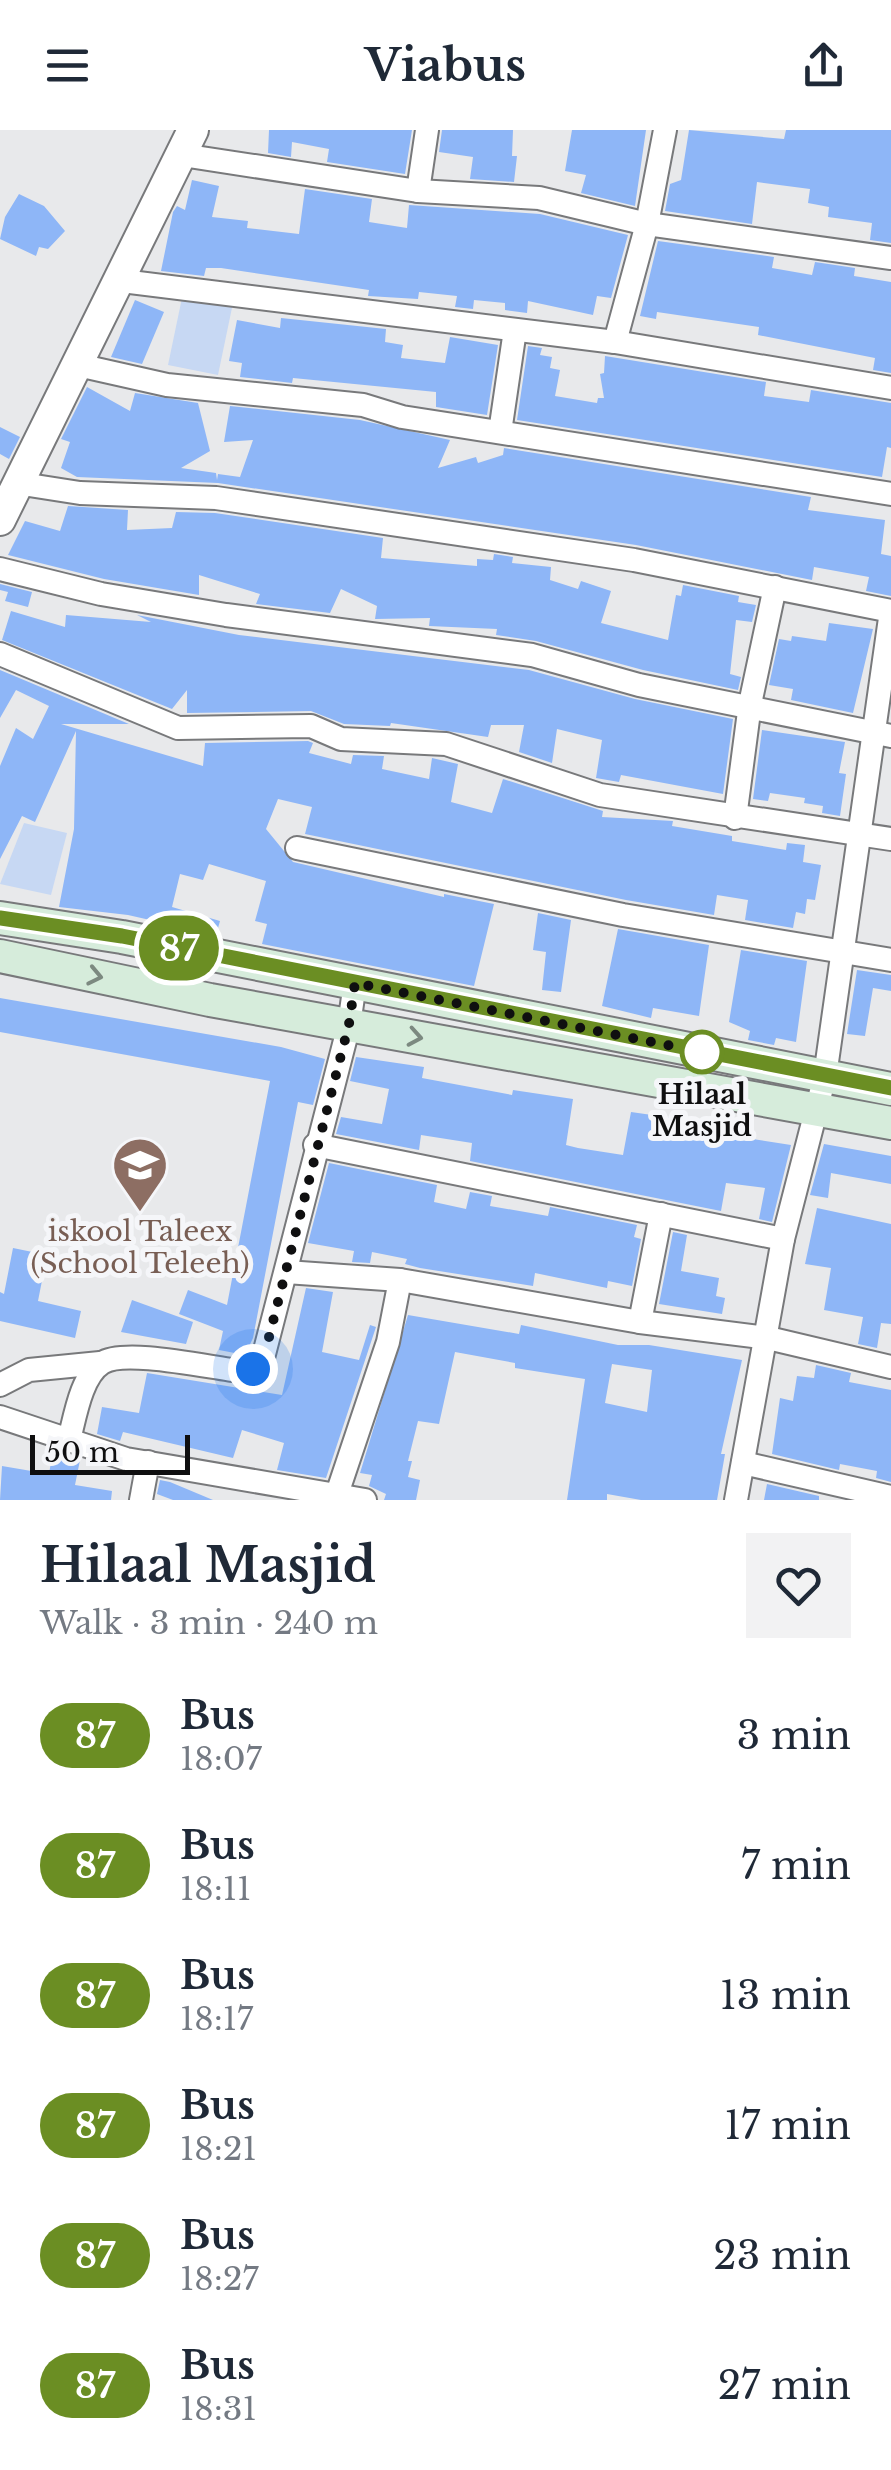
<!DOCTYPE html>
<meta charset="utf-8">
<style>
:root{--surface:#fff;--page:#f2f2f3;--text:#1f2937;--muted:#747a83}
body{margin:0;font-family:"Libre Baskerville",serif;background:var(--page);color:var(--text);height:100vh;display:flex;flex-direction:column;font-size:38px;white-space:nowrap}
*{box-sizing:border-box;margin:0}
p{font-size:32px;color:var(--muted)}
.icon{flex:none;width:55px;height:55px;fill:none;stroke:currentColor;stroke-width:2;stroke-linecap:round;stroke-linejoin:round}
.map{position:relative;height:1370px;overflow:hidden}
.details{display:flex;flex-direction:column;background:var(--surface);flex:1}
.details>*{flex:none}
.badge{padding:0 20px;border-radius:32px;font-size:35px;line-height:65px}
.scale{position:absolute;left:30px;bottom:25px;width:160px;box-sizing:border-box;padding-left:10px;border:5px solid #0f0f10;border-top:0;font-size:28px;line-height:35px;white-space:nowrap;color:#0f0f10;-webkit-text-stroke:8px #f5f6f9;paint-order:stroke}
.you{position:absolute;width:50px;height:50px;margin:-25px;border:8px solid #fff;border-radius:50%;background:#1a73e8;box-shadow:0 0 0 15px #1a73e833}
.map>.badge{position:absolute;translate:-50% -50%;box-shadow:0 0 0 5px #fff}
.round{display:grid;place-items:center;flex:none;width:105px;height:105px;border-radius:0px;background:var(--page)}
.overview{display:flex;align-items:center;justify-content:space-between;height:170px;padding:0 40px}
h1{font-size:48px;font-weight:700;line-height:75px}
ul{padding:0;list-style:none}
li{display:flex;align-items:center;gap:30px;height:130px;padding:0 40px}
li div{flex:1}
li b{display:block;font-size:38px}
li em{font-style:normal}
li .badge{min-width:110px;font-weight:700;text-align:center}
header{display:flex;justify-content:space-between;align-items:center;height:130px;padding:0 40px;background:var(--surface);font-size:45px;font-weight:700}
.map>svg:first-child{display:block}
.green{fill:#c7d8f3}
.building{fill:#8eb6f7;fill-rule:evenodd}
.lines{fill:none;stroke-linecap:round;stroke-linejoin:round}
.minor-casing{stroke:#78797b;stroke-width:26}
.tertiary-casing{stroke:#78797b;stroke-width:34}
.secondary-casing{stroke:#78797b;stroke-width:36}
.minor{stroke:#fff;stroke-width:22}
.tertiary{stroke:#fff;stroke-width:30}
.secondary{stroke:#d6ecdb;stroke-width:32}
.oneway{stroke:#7c8980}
.line-casing{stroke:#fff;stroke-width:22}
.line{stroke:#6b8e23;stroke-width:15}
.walk{stroke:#0f0f10;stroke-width:10;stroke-dasharray:0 18}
.stop-dot{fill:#fff;stroke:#6b8e23;stroke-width:5}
.labels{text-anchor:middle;stroke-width:10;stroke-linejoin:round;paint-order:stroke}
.stop-label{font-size:28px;font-weight:bold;fill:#0f0f10;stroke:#f5f6f9}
.education-label{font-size:28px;fill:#785e54;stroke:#f5f6f9}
</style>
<header><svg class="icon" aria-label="menu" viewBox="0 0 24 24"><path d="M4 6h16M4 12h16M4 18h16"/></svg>Viabus<svg class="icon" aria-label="share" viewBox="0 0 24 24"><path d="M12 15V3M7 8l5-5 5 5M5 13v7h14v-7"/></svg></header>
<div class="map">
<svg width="891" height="1370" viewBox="0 0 891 1370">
<rect width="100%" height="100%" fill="#e8e9eb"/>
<g class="green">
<polygon points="183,163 233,173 218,245 168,235"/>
<polygon points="24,693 67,703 51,765 0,754"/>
</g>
<g class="building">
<polygon points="269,0 412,0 405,44 327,32 329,19 292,12 291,27 268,23"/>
<polygon points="442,0 513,0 512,26 517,26 514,52 470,49 473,27 439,22"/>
<polygon points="572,0 646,0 635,76 581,63 586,45 565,41"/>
<polygon points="689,0 784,9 786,0 891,0 891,113 870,110 872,93 828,87 829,77 808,73 810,59 757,52 752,94 665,81 670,54 681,50"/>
<polygon points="192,50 219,56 212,87 248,91 247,98 299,104 305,59 372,69 369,92 407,98 409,75 540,84 628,105 611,168 597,166 593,185 528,171 527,183 505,180 505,173 474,170 473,179 455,177 457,166 419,162 418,169 368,166 369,160 221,138 206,138 204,146 161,141 173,82 177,76 185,80"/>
<polygon points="19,64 44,76 65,101 48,119 39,117 36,126 0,109 5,87"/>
<polygon points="658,111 774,127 772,138 812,145 815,132 855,138 854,146 891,152 891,243 873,240 875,228 758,205 759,197 657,182 656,189 640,186"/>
<polygon points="135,170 164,182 142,234 111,227"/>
<polygon points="281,188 386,199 385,212 403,215 401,228 445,233 450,207 498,215 487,285 436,277 436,262 293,248 292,253 240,247 242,233 229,231 237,190 280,198"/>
<polygon points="528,216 542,218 540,225 552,227 550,238 560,240 555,266 597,273 598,268 604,268 600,244 604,243 605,226 766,252 764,266 809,272 811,260 891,273 891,318 887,317 882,347 517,290"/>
<polygon points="87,257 130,281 135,263 198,273 210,321 181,338 216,343 217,350 218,344 240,347 253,310 224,312 230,276 360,290 450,310 438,338 476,327 478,333 503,325 504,318 811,367 808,380 885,390 881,424 891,426 891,466 866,461 869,447 814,437 812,450 636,415 218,353 77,347 61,338 70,312 61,309"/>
<polygon points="0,297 20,307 9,329 0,324"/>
<polygon points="68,376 128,380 127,400 172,398 176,382 215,383 383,408 381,428 477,436 477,429 493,430 494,424 513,427 512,433 551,437 550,450 578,459 581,451 611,461 601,493 668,510 676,465 681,466 683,455 739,466 738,472 756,475 752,492 736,490 730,544 741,547 738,560 643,540 536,511 496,505 497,499 429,496 430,488 375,489 377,476 341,459 330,483 256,474 260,464 199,445 199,465 104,449 8,425 25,391 60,401"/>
<polygon points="0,454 32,462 28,477 5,471 8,462 0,460"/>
<polygon points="11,481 65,497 66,485 151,492 137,485 239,505 529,540 635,569 733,589 723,664 621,645 619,652 596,648 602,610 557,599 552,633 519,622 524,595 491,595 488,607 391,593 390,596 344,594 311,581 187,583 187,560 172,579 2,510"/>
<polygon points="829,493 873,499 853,583 791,570 793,559 769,555 779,509 791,511 792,506 826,511"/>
<polygon points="0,540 129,594 61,594 203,636 205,613 308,611 313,613 309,623 351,634 353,625 384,626 382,639 429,649 432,628 458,634 451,672 492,683 503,649 603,681 602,687 673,691 672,696 732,706 732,711 786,720 787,713 805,715 803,732 821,735 815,770 807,769 805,784 796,782 793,798 745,790 748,770 717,765 714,785 626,770 305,704 312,677 278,669 266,699 293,732 444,767 444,764 494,774 474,856 262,814 267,794 255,791 266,751 209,734 203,750 180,744 172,777 220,791 216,805 128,785 59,777 74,699 76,601 35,692 22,686 0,729 0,636 16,598 33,609 49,576 16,560 0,588"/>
<polygon points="762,600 845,612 839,643 846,644 840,686 822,683 823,676 804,673 805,668 770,663 768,671 753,669"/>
<polygon points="538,783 571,790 561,862 542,860 546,822 533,820"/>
<polygon points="618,799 709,815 699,886 653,878 651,888 602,876"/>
<polygon points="741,820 807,831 796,912 776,908 774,915 748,910 750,901 729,892"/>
<polygon points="857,840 891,845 891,861 873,858 865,906 847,904"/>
<polygon points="0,868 281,917 325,929 313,975 298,972 253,1208 245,1225 219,1220 223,1201 179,1184 188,1160 227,1175 270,951 0,902"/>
<polygon points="356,927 424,937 422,948 512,965 513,960 573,969 566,1015 578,1018 623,1025 631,982 729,996 727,1005 791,1015 772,1092 759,1089 765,1058 726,1053 721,1081 470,1031 472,1013 421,1005 419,1020 336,1004 341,987 382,994 389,959 350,951"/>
<polygon points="824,1014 891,1026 891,1054 831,1043 828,1068 810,1065"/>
<polygon points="329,1033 437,1055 434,1072 466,1079 470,1062 492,1066 490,1076 548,1086 550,1077 637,1095 634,1107 641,1109 632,1156 608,1151 607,1158 535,1143 533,1156 420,1138 405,1134 407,1129 372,1122 370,1133 352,1132 354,1121 308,1113"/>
<polygon points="817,1078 891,1094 891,1194 881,1193 877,1218 858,1214 863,1187 824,1180 831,1138 805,1134"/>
<polygon points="673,1102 687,1105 681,1141 719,1148 716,1166 725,1168 722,1184 659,1174"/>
<polygon points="13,1118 47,1125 38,1171 81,1181 75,1208 0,1191 0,1162 4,1164"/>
<polygon points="306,1158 333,1162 322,1222 359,1230 370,1195 376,1197 326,1348 277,1340 284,1313 242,1300 233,1328 123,1302 120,1311 97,1304 102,1277 139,1283 147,1243 282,1265"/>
<polygon points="132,1170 193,1192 186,1214 121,1202"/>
<path d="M408,1185L519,1204L521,1195L618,1215H649L742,1230L721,1324H725L717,1370H641L607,1364V1370H567L585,1249L515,1238V1233L455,1222L439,1294L418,1291L408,1331H412L408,1347L420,1350L416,1370H384L386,1364L369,1356L372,1345L360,1343ZM612,1234L652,1240L647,1282L605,1273Z"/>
<polygon points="816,1235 851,1243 849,1252 891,1260 891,1352 876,1348 877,1341 840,1334 839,1340 772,1324 780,1268 793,1271 797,1246 814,1248"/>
<polygon points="53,1320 80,1330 75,1355 112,1361 111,1370 0,1370 2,1336 49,1344"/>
<polygon points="160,1350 170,1352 213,1370 173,1370 157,1364"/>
<polygon points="767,1354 819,1366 819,1370 764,1370"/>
</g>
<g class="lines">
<g class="minor-casing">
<g id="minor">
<polyline points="182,25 418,61 539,68 647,94 891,128"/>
<polyline points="418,61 427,0"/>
<polyline points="122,151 615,212 891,258"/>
<polyline points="615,212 647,94 665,0"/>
<polyline points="78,235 167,255 363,275 402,287 891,364"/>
<polyline points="500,302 515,200"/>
<polyline points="16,353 80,363 216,368 634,430 891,481 825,946 783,1109 736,1370"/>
<polyline points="0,439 101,464 226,485 532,525 639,555 891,606"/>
<polyline points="0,524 178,598 311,596 341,609 446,614 600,665 891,709"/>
<polyline points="735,688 750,574 775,457"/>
<polyline points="297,718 623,785 891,830"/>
<polyline points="315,1015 783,1109"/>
<polyline points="286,1142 400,1150 640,1192 768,1208 891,1237"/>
<polyline points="640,1192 661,1084"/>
<polyline points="0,1255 29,1240 100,1233"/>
<polyline points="0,1287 126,1329 365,1370"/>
<path d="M69,1310C75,1287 81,1246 102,1233C124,1218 211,1238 240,1241L253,1239L263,1228L349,895L355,853"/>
<polyline points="743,1333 891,1367"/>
<polyline points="337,1364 388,1212 400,1150"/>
<polyline points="141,1370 148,1332"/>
</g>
</g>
<g class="tertiary-casing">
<polyline id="tertiary" points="0,390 193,0"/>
</g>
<g class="secondary-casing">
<g id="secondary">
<polyline points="0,788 122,807 891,959"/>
<polyline points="0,826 210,870 891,993"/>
</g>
</g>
<use href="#minor" class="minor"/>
<use href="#tertiary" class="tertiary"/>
<use href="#secondary" class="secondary"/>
</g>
<defs><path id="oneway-chevron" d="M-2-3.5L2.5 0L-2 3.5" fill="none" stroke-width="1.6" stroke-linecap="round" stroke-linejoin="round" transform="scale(2.5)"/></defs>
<g class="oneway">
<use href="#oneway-chevron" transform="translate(95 846) rotate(12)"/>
<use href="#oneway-chevron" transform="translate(415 907) rotate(10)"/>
</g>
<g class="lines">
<g class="line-casing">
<polyline id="line" points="0,788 122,806 891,958"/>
</g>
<use href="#line" class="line"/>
<polyline class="walk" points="253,1239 268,1211 349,894 355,853 707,923 702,922"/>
</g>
<defs>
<g id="school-pin" transform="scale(2.875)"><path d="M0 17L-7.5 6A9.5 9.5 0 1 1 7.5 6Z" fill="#8d6e63" stroke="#f5f6f9"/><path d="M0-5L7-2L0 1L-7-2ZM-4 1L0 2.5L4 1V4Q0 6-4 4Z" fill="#fff"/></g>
</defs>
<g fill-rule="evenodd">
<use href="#school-pin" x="140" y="1035"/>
</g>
<circle class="stop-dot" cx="702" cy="922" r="20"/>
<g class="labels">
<g class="stop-label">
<text x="702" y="974">Hilaal<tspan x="702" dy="32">Masjid</tspan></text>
</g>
<g class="education-label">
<text x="140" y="1111">iskool Taleex<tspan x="140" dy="32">(School Teleeh)</tspan></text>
</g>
</g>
</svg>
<div class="scale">50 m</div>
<div class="you" style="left:253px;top:1239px"></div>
<b class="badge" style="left:179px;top:818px;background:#6b8e23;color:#fff">87</b>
</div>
<section class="details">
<div class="overview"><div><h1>Hilaal Masjid</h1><p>Walk · 3 min · 240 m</p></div><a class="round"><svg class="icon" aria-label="heart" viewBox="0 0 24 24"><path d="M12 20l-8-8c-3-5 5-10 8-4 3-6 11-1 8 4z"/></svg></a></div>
<ul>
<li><span class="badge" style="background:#6b8e23;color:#fff">87</span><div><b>Bus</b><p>18:07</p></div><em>3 min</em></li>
<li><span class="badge" style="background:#6b8e23;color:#fff">87</span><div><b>Bus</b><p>18:11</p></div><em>7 min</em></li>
<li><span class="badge" style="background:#6b8e23;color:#fff">87</span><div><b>Bus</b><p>18:17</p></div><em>13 min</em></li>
<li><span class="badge" style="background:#6b8e23;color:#fff">87</span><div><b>Bus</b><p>18:21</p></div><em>17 min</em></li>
<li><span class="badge" style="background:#6b8e23;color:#fff">87</span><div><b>Bus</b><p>18:27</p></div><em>23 min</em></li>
<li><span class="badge" style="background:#6b8e23;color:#fff">87</span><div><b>Bus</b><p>18:31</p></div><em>27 min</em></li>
</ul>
</section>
